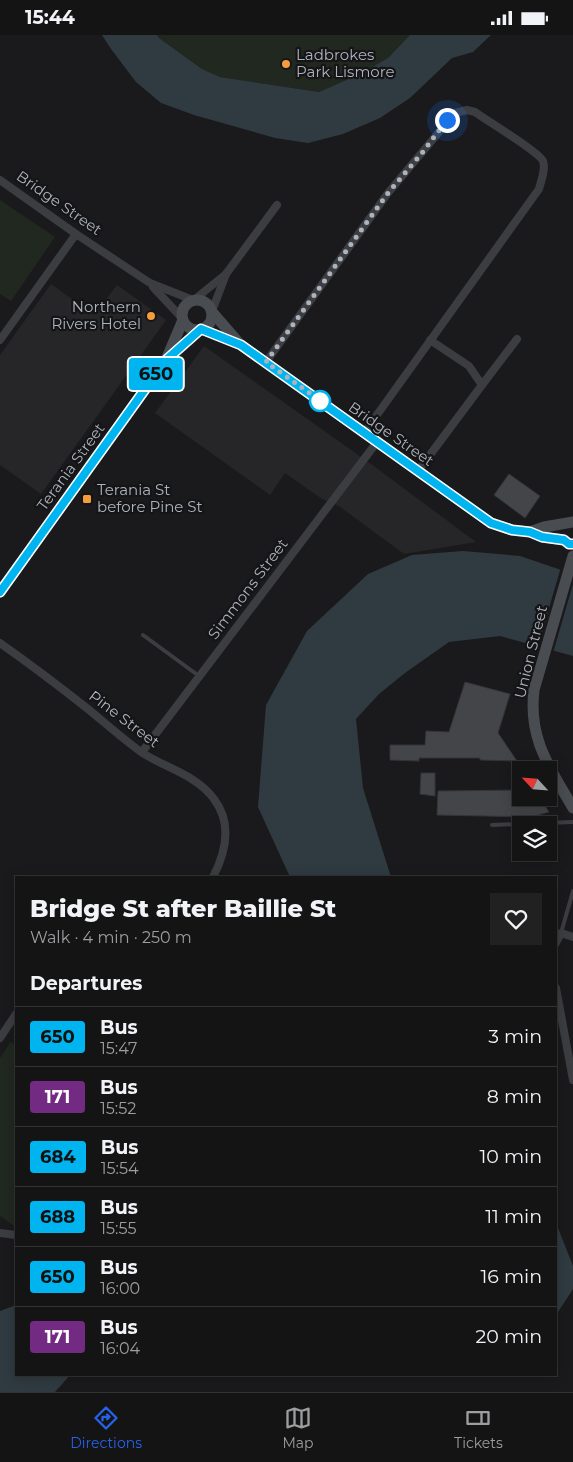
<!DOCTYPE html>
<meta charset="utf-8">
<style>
:root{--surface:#141415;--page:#212122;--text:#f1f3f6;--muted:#9d9ea0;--line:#333334;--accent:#2563eb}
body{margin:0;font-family:Montserrat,sans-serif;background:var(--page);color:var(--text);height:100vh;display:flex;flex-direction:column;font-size:19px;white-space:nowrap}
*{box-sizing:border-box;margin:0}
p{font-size:16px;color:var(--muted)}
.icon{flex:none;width:28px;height:28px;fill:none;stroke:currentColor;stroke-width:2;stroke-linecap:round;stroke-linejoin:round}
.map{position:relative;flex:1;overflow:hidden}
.sheet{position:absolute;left:15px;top:841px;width:542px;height:500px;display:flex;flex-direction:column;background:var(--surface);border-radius:0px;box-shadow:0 2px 12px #0003,0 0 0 1px var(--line)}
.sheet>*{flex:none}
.badge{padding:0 10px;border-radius:4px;font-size:18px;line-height:32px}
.needle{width:32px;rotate:296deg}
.controls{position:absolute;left:512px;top:726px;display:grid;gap:10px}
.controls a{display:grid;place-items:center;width:45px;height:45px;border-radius:0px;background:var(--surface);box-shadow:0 2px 12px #0003,0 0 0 1px var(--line);font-size:25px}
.you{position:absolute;width:25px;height:25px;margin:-12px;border:4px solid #fff;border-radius:50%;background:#1a73e8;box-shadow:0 0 0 8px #1a73e833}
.map>.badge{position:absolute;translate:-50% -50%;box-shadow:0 0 0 2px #fff}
h2{padding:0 15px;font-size:19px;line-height:45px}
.round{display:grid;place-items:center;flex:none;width:52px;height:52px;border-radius:0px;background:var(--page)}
.summary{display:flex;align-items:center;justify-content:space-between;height:85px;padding:0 15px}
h1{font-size:24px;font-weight:800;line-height:38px}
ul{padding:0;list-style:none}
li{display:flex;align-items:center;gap:15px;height:60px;padding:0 15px;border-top:1px solid var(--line)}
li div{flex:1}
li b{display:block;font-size:19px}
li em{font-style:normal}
li .badge{min-width:55px;font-weight:700;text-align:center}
.status{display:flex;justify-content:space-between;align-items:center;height:35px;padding:0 25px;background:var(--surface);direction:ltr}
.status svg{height:14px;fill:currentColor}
.menu{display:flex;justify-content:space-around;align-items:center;height:70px;border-top:1px solid var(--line);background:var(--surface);font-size:14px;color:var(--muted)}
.menu a{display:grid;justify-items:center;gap:2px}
.menu .selected{color:var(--accent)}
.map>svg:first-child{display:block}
.built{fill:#262629}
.green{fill:#202820}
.water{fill:#2f3b41}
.pier{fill:#1a1a1c}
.building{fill:#444549;stroke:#343538}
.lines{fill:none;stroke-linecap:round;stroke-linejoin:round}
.lane{stroke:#3b3d41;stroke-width:4}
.street{stroke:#3b3d41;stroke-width:8}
.secondary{stroke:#494c51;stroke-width:11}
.line-casing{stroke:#fff;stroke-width:11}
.line{stroke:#00b5ef;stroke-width:8}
.walk{stroke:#adb3bc;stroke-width:5;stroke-dasharray:0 9}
.poi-dot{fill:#f49e3b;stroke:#151517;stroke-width:2}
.stop-dot{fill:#fff;stroke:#00b5ef;stroke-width:2.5}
.labels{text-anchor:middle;stroke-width:4.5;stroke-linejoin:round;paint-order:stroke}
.poi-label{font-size:15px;fill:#adb3bc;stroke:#151517;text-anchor:start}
.street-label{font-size:15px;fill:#adb3bc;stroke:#151517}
</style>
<div class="status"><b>15:44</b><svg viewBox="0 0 49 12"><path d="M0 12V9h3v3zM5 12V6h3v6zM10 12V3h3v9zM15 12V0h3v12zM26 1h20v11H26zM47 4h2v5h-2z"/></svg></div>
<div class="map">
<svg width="573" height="1357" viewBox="0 0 573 1357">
<rect width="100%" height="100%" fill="#1a1a1c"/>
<g class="built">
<polygon points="51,249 94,280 117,250 166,285 41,459 0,430 0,320"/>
<polygon points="204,311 371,429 476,507 404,519 339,471 322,464 285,438 270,460 155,378"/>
</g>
<g class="green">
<polygon points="157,0 410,0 388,23 360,39 319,57 220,42 202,34 159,3"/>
<polygon points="0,165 55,202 11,266 0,259"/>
<polygon points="11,1007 16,1010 16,1192 0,1181 0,1023"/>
</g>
<g class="water">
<polygon points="102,0 157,0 159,3 202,34 220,42 319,57 360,39 388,23 410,0 491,0 473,17 452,23 410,63 380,83 343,99 308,108 275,103 194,80 161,68 136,47 111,14"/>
<polygon points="463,516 520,521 573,539 573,621 500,601 449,607 405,638 379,659 356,684 363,753 391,842 290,842 258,772 266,670 307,596 368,539 412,520"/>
<polygon points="556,1188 573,1231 573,1254 556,1280"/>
<polygon points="16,1270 16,1340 70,1340 55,1357 0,1357 0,1276"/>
</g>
<polygon class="pier" points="561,532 573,536 573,549 553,618 537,614"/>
<g class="building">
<polygon points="509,439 540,461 525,483 494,460"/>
<polygon points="465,647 510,659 498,698 517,726 480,725 480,723 419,723 419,726 390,725 390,710 425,710 426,696 449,697"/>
<polygon points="421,738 435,738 435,761 420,759"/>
<polygon points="521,755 521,762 539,762 549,777 531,782 437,780 438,756"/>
</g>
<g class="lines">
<g class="lane">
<polyline points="143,600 199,641"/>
<polyline points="492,790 573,787"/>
<polyline points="561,898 573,856"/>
</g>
<g class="street">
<polyline points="0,145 76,199 150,248 193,265"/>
<polyline points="153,252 182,283"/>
<polyline points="195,264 226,239 277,170"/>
<polyline points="212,276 226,239"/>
<polyline points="0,305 76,199"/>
<path d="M266,327L388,158L455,78L467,75L475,77C487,86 538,116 543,126C546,134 541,146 539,154L364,398"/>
<polyline points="482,350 517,304"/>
<polyline points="418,436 482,350 469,331 430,305"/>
<path d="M0,608C30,629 59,651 88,674C105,688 123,704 141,717C165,733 197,740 214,764C232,788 226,817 213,842"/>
<polyline points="142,717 377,407"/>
<polyline points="556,908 561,898 573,902"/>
<polyline points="556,953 573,1045"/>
<polyline points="0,1003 16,979"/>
<polyline points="0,1198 16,1200"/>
</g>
<g class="secondary">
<circle cx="197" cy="280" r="15"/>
<polyline points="213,278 239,308"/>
<polyline points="201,294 241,310 491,488 512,495 530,497 542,502 564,505"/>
<polyline points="168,324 200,295"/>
<polyline points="530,497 544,492 573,487"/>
<path d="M573,521L534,655C528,704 550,733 573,773"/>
<polyline points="0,557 166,325 183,285"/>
</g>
</g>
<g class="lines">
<g class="line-casing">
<polyline id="line" points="0,557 166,325 201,294 241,310 491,488 512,495 530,497 542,502 564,505 569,509 573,509"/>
</g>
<use href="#line" class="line"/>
<polyline class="walk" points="320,366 322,367 266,327 388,158 422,118 447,85"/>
</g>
<g class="poi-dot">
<circle cx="286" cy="29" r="5"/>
<circle cx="151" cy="281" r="5"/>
<rect x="82" y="459" width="10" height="10" rx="2.5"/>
</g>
<circle class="stop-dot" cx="320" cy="366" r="10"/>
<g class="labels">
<g class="poi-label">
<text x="296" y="25">Ladbrokes<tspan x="296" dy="17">Park Lismore</tspan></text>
<text x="141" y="277" text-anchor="end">Northern<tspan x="141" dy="17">Rivers Hotel</tspan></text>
<text x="97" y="460">Terania St<tspan x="97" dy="17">before Pine St</tspan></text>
</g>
<g class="street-label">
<text transform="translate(59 168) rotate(35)" y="5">Bridge Street</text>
<text transform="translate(391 399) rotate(35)" y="5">Bridge Street</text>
<text transform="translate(71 432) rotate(-54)" y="5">Terania Street</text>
<text transform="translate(248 554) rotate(-53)" y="5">Simmons Street</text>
<text transform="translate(531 617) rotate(-76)" y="5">Union Street</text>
<text transform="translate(124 684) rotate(37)" y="5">Pine Street</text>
</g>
</g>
</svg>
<div class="controls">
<a><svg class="needle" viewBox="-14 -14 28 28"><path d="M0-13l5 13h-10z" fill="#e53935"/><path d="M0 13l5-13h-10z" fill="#9d9ea0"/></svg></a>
<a><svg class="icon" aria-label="layers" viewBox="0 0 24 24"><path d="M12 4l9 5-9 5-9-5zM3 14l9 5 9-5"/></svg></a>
</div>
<div class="you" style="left:447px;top:85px"></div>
<b class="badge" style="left:156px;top:339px;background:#00b5ef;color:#111">650</b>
<section class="sheet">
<div class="summary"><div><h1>Bridge St after Baillie St</h1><p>Walk · 4 min · 250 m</p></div><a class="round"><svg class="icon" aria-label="heart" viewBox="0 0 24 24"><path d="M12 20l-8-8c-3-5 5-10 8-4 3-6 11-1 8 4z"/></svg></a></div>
<h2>Departures</h2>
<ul>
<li><span class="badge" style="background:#00b5ef;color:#111">650</span><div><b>Bus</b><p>15:47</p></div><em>3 min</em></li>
<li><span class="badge" style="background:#732a82;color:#fff">171</span><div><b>Bus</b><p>15:52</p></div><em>8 min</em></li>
<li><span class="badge" style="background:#00b5ef;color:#111">684</span><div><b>Bus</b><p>15:54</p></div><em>10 min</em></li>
<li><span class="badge" style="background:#00b5ef;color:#111">688</span><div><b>Bus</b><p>15:55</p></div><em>11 min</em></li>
<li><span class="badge" style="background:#00b5ef;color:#111">650</span><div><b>Bus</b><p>16:00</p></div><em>16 min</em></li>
<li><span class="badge" style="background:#732a82;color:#fff">171</span><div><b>Bus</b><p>16:04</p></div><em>20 min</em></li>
</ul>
</section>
</div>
<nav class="menu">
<a class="selected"><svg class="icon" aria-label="directions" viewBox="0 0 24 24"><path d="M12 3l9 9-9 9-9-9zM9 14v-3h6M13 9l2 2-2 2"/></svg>Directions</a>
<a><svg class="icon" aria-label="map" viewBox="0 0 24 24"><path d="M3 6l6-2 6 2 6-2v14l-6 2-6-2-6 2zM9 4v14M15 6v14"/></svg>Map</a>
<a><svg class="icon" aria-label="tickets" viewBox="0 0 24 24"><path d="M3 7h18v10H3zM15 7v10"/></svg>Tickets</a>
</nav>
